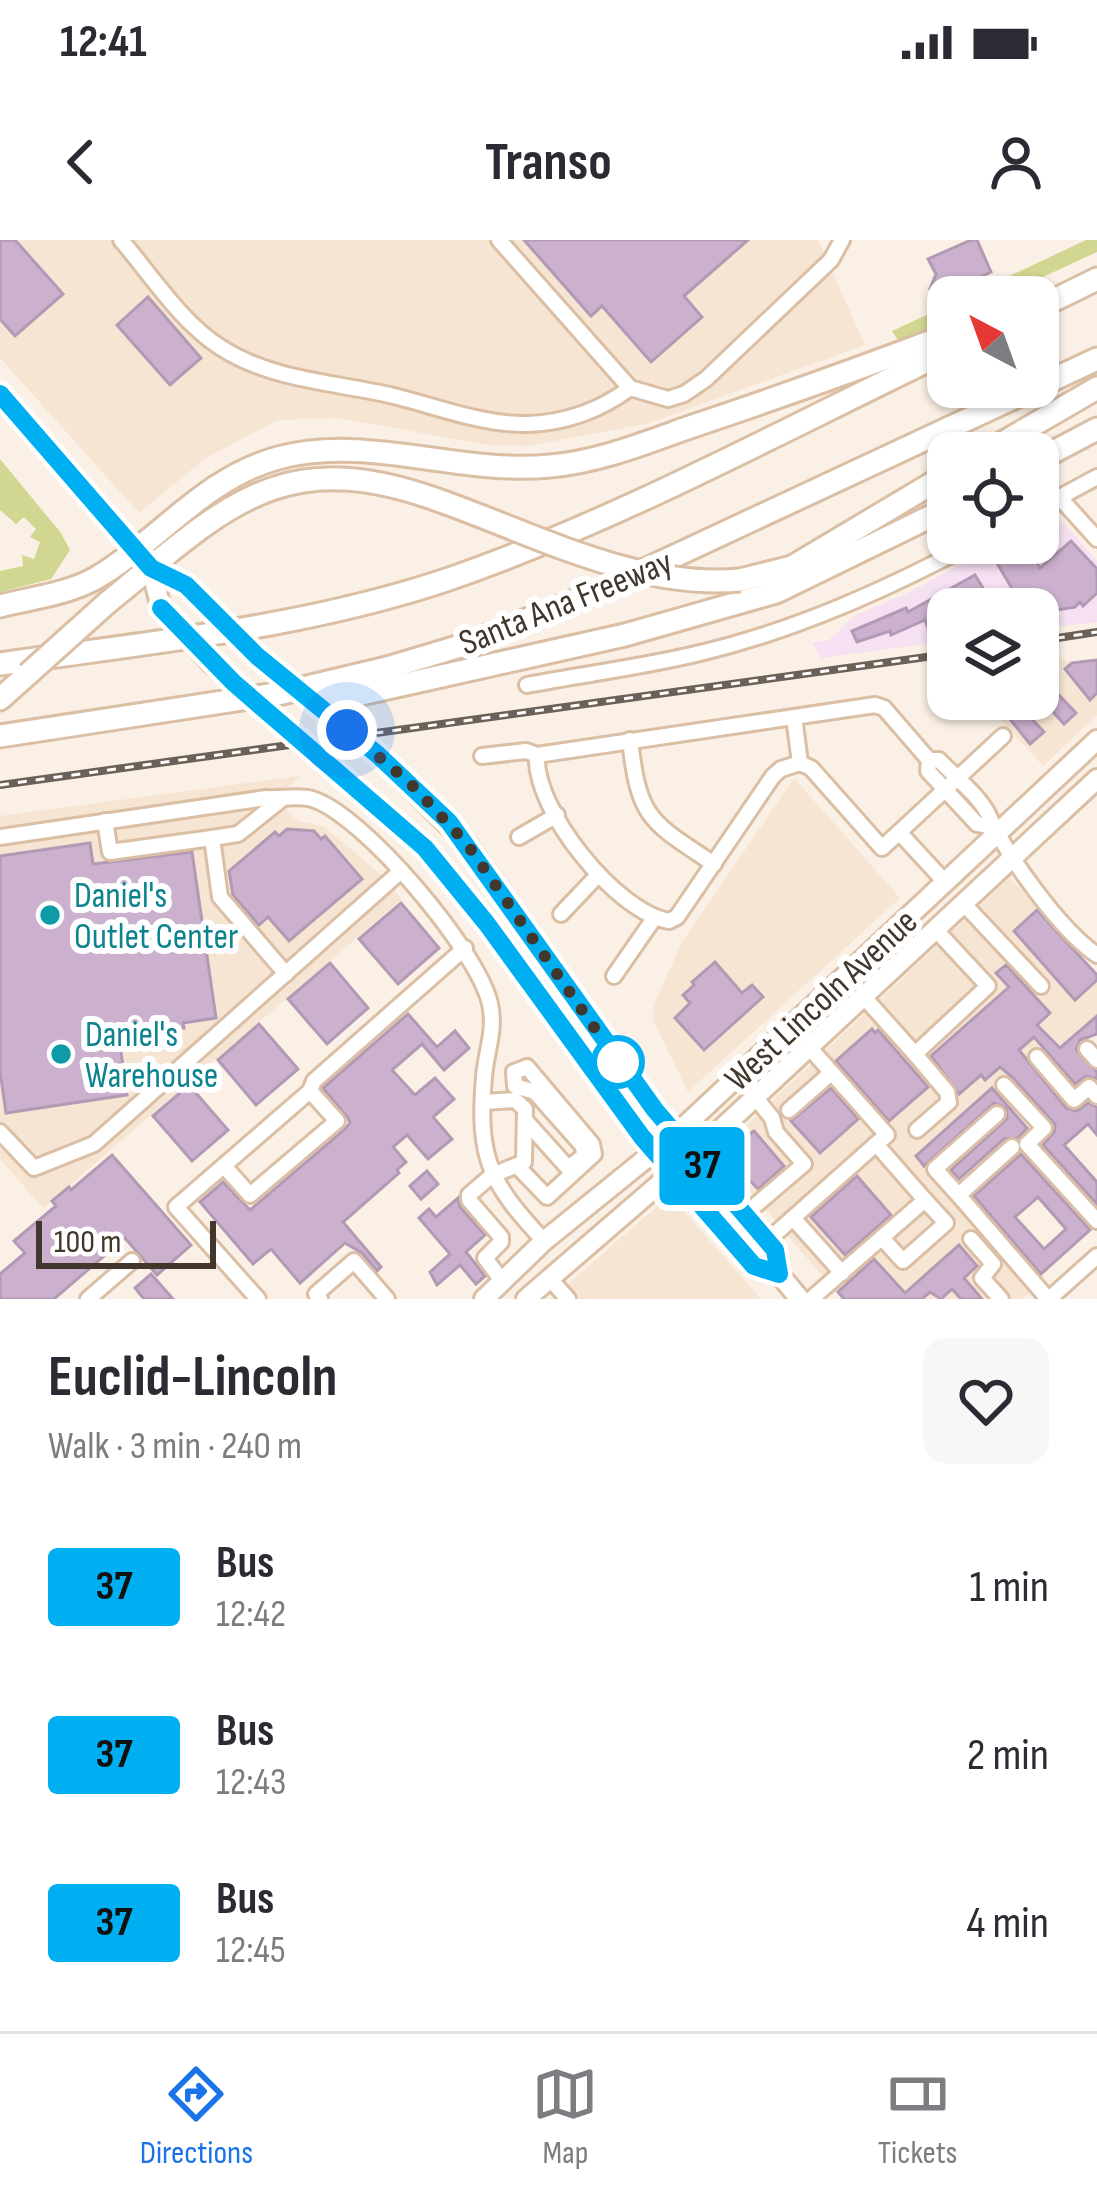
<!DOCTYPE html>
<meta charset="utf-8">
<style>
:root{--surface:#fff;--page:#f7f7f7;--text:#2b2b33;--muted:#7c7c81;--line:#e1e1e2;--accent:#1a73e8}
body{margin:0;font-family:"Sofia Sans Condensed",sans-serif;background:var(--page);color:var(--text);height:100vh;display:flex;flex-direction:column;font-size:45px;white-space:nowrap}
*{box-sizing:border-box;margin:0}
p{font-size:39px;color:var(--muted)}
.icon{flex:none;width:66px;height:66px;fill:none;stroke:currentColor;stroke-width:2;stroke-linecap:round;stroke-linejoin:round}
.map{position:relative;height:1059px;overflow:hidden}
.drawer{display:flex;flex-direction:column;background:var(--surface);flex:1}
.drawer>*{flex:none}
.badge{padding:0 24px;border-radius:9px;font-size:42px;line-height:78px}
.needle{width:78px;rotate:319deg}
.fabs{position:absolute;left:927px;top:36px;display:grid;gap:24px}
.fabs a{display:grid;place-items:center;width:132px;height:132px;border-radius:24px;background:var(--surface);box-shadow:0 3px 9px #0004;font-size:60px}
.scale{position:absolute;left:36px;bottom:30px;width:180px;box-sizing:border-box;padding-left:12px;border:6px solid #42372d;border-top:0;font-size:33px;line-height:42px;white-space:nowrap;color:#42372d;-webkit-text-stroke:9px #fff;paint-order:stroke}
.you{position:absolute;width:60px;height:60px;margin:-30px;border:9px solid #fff;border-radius:50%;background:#1a73e8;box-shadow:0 0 0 18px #1a73e833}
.map>.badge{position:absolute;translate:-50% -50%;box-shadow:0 0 0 6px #fff}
.round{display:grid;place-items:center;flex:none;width:126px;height:126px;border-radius:24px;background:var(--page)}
.head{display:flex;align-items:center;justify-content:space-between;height:204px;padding:0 48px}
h1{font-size:57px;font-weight:700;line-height:90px}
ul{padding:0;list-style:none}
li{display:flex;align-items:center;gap:36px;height:168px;padding:0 48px}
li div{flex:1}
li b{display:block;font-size:45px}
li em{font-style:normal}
li .badge{min-width:132px;font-weight:700;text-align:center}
.status{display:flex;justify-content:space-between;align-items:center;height:84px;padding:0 60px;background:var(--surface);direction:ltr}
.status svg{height:33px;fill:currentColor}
header{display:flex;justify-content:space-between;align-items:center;height:156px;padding:0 48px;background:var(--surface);font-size:54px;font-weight:700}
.dock{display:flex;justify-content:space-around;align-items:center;height:168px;border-top:3px solid var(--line);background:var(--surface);font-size:33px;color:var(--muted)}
.dock a{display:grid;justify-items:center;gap:6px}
.dock .on{color:var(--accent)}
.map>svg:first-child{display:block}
.commercial{fill:#f6e5d3}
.industrial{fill:#f5e1f1}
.green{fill:#d1d790}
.building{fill:#cbb1cd;stroke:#b299b4;stroke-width:3;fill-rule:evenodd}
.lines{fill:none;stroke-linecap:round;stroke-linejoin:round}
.minor-casing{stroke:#dabfa5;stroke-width:20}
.major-casing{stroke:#dabfa5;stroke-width:24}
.highway-casing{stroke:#dabfa5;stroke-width:27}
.minor{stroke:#fff;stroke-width:14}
.major{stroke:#fff;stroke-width:18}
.highway{stroke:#fff;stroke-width:21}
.rail-casing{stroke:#6c6157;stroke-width:8}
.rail{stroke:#fff;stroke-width:3;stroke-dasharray:9;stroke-linecap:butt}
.major-bridge-casing{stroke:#dabfa5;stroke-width:24;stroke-linecap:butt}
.highway-bridge-casing{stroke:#dabfa5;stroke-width:27;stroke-linecap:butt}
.major-bridge{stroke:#fff;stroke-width:18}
.highway-bridge{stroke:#fff;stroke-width:21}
.line-casing{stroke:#fff;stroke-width:27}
.line{stroke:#00aff2;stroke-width:18}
.walk{stroke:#42372d;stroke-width:12;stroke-dasharray:0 21.6}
.culture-dot{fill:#0f9aa8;stroke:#fff;stroke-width:4.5}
.stop-dot{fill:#fff;stroke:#00aff2;stroke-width:6}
.labels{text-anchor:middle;stroke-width:12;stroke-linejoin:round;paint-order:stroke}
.street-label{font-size:36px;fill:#42372d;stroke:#fff}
.culture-label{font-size:36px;fill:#0d838f;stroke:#fff;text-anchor:start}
</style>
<div class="status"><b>12:41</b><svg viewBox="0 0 49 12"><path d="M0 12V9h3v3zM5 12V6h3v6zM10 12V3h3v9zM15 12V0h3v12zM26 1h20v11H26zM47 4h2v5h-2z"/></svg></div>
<header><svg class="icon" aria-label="back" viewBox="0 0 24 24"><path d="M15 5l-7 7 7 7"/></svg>Transo<svg class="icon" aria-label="person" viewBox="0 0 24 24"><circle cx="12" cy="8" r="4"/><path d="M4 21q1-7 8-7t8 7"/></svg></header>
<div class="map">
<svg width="1097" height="1059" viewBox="0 0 1097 1059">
<rect width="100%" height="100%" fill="#fbf0e5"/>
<g class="commercial">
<polygon points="0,0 818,0 865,105 646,184 527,206 488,205 338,178 278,180 206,218 139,273 0,118"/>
<polygon points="1050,415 1072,423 1097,420 1097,475 1043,526 982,459 1038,459 1038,418"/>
<polygon points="300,536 283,553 288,573 299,581 325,587 378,632 402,659 43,968 0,919 0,576"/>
<polygon points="794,538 900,658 688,852 653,780 654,764 682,702"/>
<polygon points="1010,637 1097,735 1097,776 1062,807 1051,796 916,916 1033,1050 1022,1059 842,1059 726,923 728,902"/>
<polygon points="659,965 679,966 761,1059 551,1059"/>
</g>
<polygon class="industrial" points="1048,277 1065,284 1097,321 1097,382 1038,389 1038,369 948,369 948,401 821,418 812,403 829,400 854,376 912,351 1000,303 1038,303 1038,282"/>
<g class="green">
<polygon points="1086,0 1097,0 1097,12 1000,57 965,57"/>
<polygon points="948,65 948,81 900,103 892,91"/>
<polygon points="0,219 61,293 70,310 51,339 0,352 0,331 23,326 22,315 34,319 40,302 30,297 36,289 24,277 16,284 0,270"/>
</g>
<g class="building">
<polygon points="0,0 15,0 63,54 15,96 0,79"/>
<polygon points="524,0 748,0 684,56 702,77 651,122 602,66 591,76"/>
<polygon points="971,0 977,0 991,32 945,54 930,49 936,34 928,19"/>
<polygon points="148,57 201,118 170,145 117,85"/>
<polygon points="1071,301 1097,329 1097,353 1083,366 1080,362 1075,367 1038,373 1038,369 1009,369 1008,358 1017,357 997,323 1026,305 1040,328"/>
<polygon points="975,335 996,369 970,369 967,365 948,369 948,386 928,388 925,380 891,395 890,391 857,402 852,391 906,368 908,372"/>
<polygon points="1097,420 1097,453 1090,460 1065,429 1072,423"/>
<polygon points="1038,433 1076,473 1064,484 1038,455"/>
<polygon points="1013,459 1044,492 1030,504 1001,468"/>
<polygon points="287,589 314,591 321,599 325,596 362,639 289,701 268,677 259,685 233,655 229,631 275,592 279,596"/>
<polygon points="90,603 93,624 192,612 216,778 183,783 184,788 119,798 127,855 6,873 0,831 0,616"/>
<polygon points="401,663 439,708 398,744 359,699"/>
<polygon points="1037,670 1097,735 1097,740 1075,760 1014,691"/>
<polygon points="715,722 742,753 752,745 763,757 704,810 675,778 690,763 683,755 694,745 692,742"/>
<polygon points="330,723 368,768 327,804 288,759"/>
<polygon points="1006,725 1050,773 1037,785 1060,808 1097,776 1097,794 1080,800 1076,810 1097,832 1097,839 1086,836 1075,844 1034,797 1019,810 1066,868 1077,871 1088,863 1097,867 1097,895 1088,884 1064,905 1097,942 1097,964 1043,905 1054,892 1055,884 1012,837 1000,827 985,840 981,835 959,854 931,816 1009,747 996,733"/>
<polygon points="408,774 437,807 455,791 469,808 444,830 422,804 392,830 415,855 435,838 454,859 433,877 452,899 428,919 407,895 393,907 406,922 397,930 399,933 343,982 381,1027 377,1031 362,1013 345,1003 300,1043 271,1009 253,1024 200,962 223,942 250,970 344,890 350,883 348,878 323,848"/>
<polygon points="259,784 298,829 256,865 218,820"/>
<polygon points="872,789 875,793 878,790 928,847 889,881 836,821"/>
<polygon points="189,845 228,890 192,921 153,876"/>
<polygon points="831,848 858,879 820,913 791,881"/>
<polygon points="992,848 1027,888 1018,898 1004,899 959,939 951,930 1007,879 1006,868 994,863 924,926 916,916"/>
<polygon points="754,891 784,926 758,949 732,922 732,906"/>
<path d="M1021,914L1090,990L1041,1034L974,956ZM1038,957L1066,989L1044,1009L1015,977Z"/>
<polygon points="112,915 191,1005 157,1035 125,998 54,1059 0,1059 0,1034 25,1013 14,1001 56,966 52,961 69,947 71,950"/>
<polygon points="427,931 438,944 421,959 410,946"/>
<polygon points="857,936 891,975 845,1015 811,977"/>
<polygon points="458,958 460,967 485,995 466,1012 485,1036 476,1044 460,1025 437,1045 430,1032 450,1014 419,978 429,969 436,977"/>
<polygon points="959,1005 977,1026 964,1038 982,1059 961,1059 952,1049 941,1059 930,1052 922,1059 844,1059 838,1052 874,1019 905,1053"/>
<polygon points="151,1034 173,1059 144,1059 135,1048"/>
</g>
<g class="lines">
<g class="minor-casing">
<g id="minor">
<path d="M121,0C151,35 181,82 220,107C272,141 335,142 394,156C438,167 483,185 528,184C565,183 601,170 630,148"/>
<polyline points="499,0 630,148 668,159 684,154 706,139 831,20 842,0"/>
<polyline points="1060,258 1097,299"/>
<polyline points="1038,269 1097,237"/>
<path d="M527,445C584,434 643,427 700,413C797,390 887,349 974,303"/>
<polyline points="794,477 800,523 811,528 882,608 1003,496"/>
<path d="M630,500C639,579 649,581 714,624"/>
<path d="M537,515C533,569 616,672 669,681L677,677L773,536L781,529L800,523"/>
<polyline points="482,516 526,511 537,515 875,465 884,468 929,520"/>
<polyline points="282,559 238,594 212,598 220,657 286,734"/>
<polyline points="105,581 110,612 212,598"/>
<path d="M992,587L977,584L928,531L929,520H939C954,536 980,556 989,576C1007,616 1061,691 1097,715"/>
<polyline points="899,592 945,642"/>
<path d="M0,597L266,558C280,559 299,555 312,559C363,574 479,712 490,764C496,790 486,811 484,837C477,919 490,943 544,1001"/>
<polyline points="519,597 557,575"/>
<polyline points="963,663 1041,746"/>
<polyline points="561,674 598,635"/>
<polyline points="614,736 655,677"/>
<polyline points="863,756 915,814 988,746 935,689"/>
<polyline points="809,807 887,895 876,904 925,960 811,1059"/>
<polyline points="1087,809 1097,820"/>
<polyline points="915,814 947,852 949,862 917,890"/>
<polyline points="1037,817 1074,860 1089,847 1097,856"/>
<polyline points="1004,845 1044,888 1027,904 1097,981"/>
<polyline points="484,862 515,860 525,869 524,922 491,936 469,955 469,960 501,997 501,1002 485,1018 503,1042"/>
<polyline points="789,870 831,833"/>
<polyline points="0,892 34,928 94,904 401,631"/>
<polyline points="1012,907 962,952 961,958 1048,1059"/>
<polyline points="224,926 250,955 337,881 310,851"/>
<polyline points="517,926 547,957 594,914 592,904 527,827 514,832 515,846 535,852 582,905 585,915 568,928 525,880"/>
<polyline points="961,958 935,929 997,874"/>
<polyline points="744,975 804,924 776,892 772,878 755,857"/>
<polyline points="793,978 842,1033"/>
<polyline points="882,998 903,1021 946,983 925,960"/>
<polyline points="971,999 993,1024 982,1038 1001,1059"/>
<polyline points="767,1001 876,904"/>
<polyline points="550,1039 568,1059"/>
<polyline points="88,1059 132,1021"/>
<polyline points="258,1059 176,967 310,851 314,841 465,708"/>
<polyline points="320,1059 316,1054 354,1021 387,1059"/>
<polyline points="1049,1059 1097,1016"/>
</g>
</g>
<g class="major-casing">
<g id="major">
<polyline points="0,154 151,328 186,345"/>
<polyline points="151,328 161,368"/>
<polyline points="377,514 467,604 655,870 775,1010 779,1034 800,1059"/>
<polyline points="352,543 425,608 487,684 654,912 754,1026 779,1034"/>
<polyline points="484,1059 544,1001 675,895 1097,500"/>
<polyline points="526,1059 693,915 1097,539"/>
</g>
</g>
<g class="highway-casing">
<g id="highway">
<polyline points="1038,68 1097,39"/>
<polyline points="985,213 1097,148"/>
<polyline points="1038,220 1097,189"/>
<polyline points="740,340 792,327 948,234"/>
<path d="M107,363C229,264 283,202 446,263"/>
<path d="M0,366C31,358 68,354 96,338C160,300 204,238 278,218C368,194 459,235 550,226C598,222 645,203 690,187C777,158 863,127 948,95"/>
<path d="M0,424C150,402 304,388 449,339C617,281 787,188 948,111"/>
<polyline points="306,454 352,456 625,395 776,352 948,268"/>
<polyline points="0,459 28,434"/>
<polyline points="0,496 282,453 387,428 464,405 604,349 1097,119"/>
</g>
</g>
<use href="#minor" class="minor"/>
<use href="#major" class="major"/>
<use href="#highway" class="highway"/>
<g class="rail-casing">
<g id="rail">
<polyline points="1038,401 1097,392"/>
<polyline points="0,545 948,414"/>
</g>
</g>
<use href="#rail" class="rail"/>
<g class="major-bridge-casing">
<g id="major-bridge">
<polyline points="186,345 257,416 377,514"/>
<polyline points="161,368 210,422 352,543"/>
</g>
</g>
<g class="highway-bridge-casing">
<g id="highway-bridge">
<path d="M446,263C540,297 639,349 740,340"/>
<polyline points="28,434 107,363"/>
</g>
</g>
<use href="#major-bridge" class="major-bridge"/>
<use href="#highway-bridge" class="highway-bridge"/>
</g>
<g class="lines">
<g class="line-casing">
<polyline id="line" points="0,154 151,328 186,345 257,416 377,514 449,582 655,870 775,1010 779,1034 754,1026 642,897 487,684 425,608 234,443 161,368"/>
</g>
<use href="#line" class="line"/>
<polyline class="walk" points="347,490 411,544 467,604 618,822"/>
</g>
<g class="culture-dot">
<circle cx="50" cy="675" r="12"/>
<circle cx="61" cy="814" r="12"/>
</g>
<circle class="stop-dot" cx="618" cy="822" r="24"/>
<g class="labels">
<g class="street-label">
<text transform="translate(565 361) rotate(-22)" y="13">Santa Ana Freeway</text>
<text transform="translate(820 759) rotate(-43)" y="13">West Lincoln Avenue</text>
</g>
<g class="culture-label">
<text x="74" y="667">Daniel's<tspan x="74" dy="41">Outlet Center</tspan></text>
<text x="85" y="806">Daniel's<tspan x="85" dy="41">Warehouse</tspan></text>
</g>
</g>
</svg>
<div class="fabs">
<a><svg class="needle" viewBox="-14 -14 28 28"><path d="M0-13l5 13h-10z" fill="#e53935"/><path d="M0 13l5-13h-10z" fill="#7c7c81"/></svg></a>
<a><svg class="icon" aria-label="locate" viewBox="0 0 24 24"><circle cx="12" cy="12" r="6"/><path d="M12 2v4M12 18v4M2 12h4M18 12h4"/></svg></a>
<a><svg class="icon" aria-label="layers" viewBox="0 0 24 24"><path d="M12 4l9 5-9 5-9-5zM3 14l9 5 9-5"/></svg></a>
</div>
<div class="scale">100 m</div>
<div class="you" style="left:347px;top:490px"></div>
<b class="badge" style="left:702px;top:926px;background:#00aff2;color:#111">37</b>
</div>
<section class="drawer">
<div class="head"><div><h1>Euclid-Lincoln</h1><p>Walk · 3 min · 240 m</p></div><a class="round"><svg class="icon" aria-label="heart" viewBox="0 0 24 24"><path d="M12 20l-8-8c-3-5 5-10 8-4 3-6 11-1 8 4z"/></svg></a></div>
<ul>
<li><span class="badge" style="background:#00aff2;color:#111">37</span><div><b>Bus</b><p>12:42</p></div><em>1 min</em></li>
<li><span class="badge" style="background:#00aff2;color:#111">37</span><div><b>Bus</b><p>12:43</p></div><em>2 min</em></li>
<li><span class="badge" style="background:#00aff2;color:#111">37</span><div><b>Bus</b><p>12:45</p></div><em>4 min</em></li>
</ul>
</section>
<nav class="dock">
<a class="on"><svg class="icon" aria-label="directions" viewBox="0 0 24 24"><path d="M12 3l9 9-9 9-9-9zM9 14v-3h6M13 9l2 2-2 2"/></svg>Directions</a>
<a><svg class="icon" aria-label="map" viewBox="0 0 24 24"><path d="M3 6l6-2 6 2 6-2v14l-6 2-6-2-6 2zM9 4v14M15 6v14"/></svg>Map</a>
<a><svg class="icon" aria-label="tickets" viewBox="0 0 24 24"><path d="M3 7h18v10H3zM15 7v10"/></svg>Tickets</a>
</nav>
